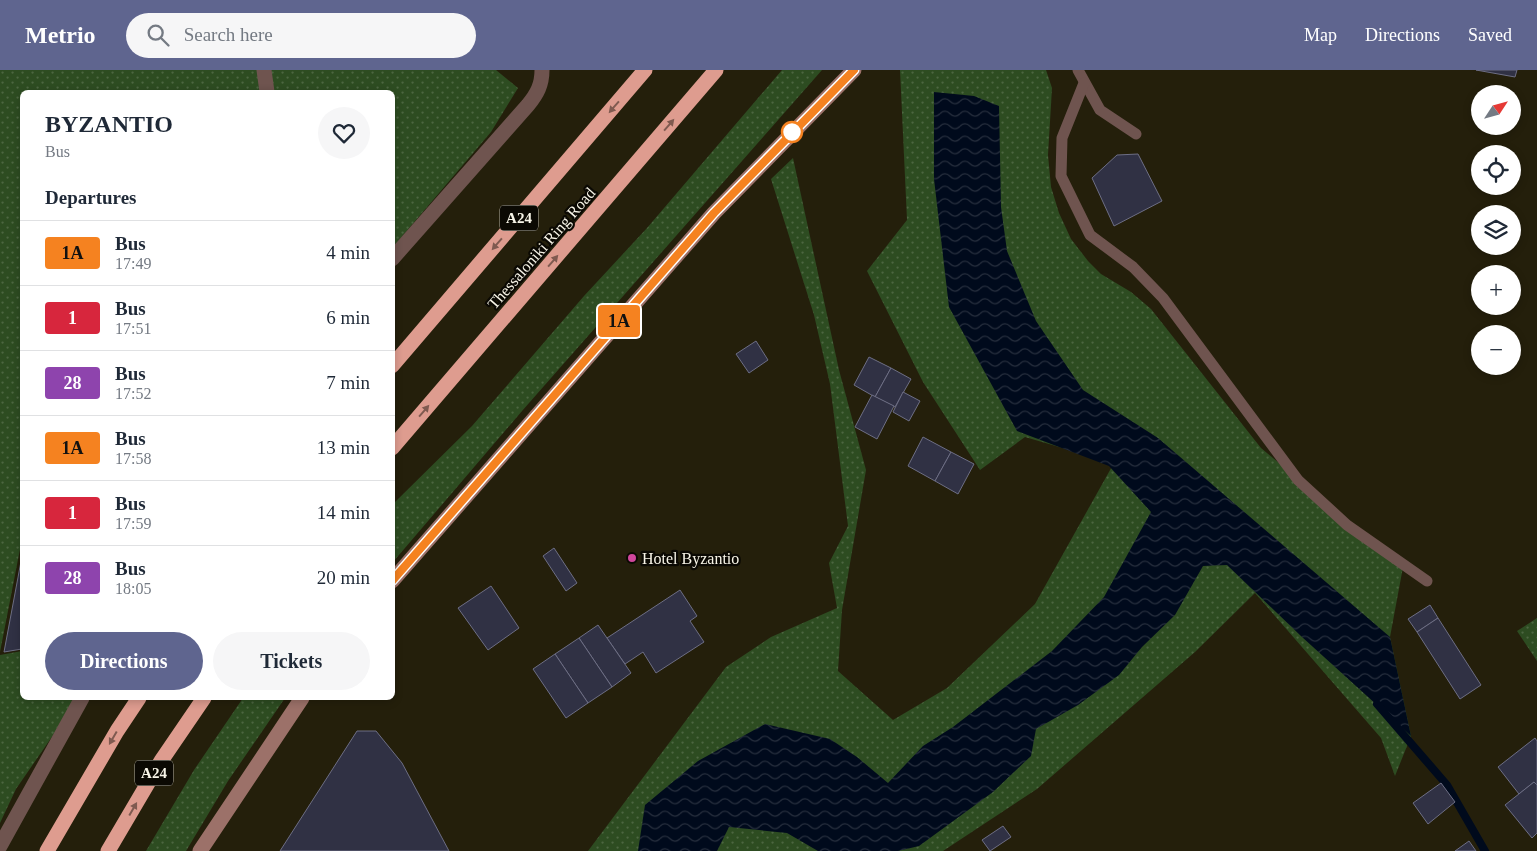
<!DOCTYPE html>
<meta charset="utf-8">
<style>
:root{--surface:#fff;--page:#f6f6f7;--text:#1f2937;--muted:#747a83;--line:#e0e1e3;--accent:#5f658f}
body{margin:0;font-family:Georgia,serif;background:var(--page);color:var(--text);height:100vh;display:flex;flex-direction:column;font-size:19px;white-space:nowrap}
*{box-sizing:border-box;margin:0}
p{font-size:16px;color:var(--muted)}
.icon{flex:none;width:28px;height:28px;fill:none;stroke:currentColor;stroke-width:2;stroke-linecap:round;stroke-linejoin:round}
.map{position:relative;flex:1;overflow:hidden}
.side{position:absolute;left:20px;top:20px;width:375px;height:610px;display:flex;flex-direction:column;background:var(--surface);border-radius:8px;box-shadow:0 2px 8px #0003}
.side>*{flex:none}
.badge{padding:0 10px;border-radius:4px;font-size:18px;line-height:32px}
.needle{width:32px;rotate:54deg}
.tools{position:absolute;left:1471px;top:15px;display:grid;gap:10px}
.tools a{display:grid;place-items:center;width:50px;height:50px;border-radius:50%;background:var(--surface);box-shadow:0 2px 8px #0003;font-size:25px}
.map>.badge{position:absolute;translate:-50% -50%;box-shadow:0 0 0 2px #fff}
h2{padding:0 25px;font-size:19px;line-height:45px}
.round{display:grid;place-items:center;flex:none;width:52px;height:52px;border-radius:26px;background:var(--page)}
.overview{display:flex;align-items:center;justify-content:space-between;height:85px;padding:0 25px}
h1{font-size:24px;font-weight:800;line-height:38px}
.cta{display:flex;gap:10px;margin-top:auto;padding:10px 25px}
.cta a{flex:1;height:58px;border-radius:30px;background:var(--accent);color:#fff;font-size:20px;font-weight:800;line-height:58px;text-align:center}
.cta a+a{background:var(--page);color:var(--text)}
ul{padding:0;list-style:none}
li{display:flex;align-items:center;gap:15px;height:65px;padding:0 25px;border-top:1px solid var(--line)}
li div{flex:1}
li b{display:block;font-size:19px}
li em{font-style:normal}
li .badge{min-width:55px;font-weight:700;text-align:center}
header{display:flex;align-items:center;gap:30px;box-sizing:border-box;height:70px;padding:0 25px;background:var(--accent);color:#fff}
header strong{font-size:24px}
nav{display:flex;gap:28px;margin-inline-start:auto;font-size:18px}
.search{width:350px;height:45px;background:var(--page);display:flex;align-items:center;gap:12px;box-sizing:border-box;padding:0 18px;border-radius:28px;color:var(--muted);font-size:19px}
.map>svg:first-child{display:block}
.grass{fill:url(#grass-dots)}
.water{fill:url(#water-waves)}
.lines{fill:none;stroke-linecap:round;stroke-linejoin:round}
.stream{stroke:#000a1c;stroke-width:8}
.building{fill:#303144;stroke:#6d6e84}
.lane{stroke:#6f544f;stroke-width:11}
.street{stroke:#6f544f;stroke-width:15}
.secondary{stroke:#9c7169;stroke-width:15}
.highway{stroke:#de9c8f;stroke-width:15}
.oneway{fill:#7f5a50}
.line-casing{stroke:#fff;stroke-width:11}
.line{stroke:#f58220;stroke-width:8}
.stop-dot{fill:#fff;stroke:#f58220;stroke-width:2.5}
.hotel-dot{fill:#d1479c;stroke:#0b0903;stroke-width:2}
.labels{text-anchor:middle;stroke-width:4.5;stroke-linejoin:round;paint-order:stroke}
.shield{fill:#0b0903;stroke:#b1aea3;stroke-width:1}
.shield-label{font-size:15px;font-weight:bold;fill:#f8f5e8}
.street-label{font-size:16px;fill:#f8f5e8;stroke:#0b0903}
.poi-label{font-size:16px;fill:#f8f5e8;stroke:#0b0903;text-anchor:start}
</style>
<header>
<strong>Metrio</strong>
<div class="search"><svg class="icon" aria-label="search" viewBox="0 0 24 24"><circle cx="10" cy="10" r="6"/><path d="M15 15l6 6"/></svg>Search here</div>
<nav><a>Map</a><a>Directions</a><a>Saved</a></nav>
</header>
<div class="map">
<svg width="1537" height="781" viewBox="0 0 1537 781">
<defs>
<pattern id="grass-dots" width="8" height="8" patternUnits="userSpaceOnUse" patternTransform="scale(1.25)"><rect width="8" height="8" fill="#2d4c21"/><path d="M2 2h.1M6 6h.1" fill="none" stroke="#4c6641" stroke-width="1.8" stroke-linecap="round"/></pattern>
<pattern id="water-waves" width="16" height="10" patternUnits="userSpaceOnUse" patternTransform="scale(1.25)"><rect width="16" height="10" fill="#000a1c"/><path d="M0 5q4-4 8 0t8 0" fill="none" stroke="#262e3d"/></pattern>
</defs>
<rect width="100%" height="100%" fill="#241f0b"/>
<g class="grass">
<polygon points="0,0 496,0 518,18 491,62 393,177 392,22 22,22 22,469 0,582"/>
<polygon points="782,0 822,0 522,341 393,492 393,434 472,356 584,226 647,158"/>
<polygon points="900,0 1046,0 1052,18 1048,85 1051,117 1059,143 1071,169 1088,191 1101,204 1131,222 1151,239 1261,378 1403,497 1390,567 1411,666 1395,706 1381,668 1255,523 1195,582 1037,719 943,781 588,781 726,597 771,567 837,538 829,493 848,456 830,314 814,245 771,109 793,88 839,300 866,400 842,540 838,601 893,650 947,618 1035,534 1114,393 1025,367 980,400 923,312 867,201 907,150"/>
<polygon points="1537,548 1537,591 1517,561"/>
<polygon points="22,581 22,628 76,628 58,658 16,719 0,753 0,585"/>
<polygon points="243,628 285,628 228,711 186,781 146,781 194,700"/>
</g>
<polygon class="water" points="934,22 974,26 999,36 1001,137 1007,181 1036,251 1083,320 1158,368 1390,567 1411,666 1302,567 1227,495 1203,496 1175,545 1142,577 1119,605 1078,635 1036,659 1031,686 993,722 919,776 898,781 818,781 787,763 729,757 717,781 638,781 645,735 698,691 765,654 830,669 857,687 888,713 923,676 953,657 1052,581 1104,527 1151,442 1109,396 1017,361 949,237 934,109"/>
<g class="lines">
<polyline class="stream" points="1377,634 1447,715 1485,781"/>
</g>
<g class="building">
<polygon points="1476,0 1517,0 1515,7"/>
<polygon points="1138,84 1162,131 1114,156 1092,108 1117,85"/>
<polygon points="756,271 768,290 749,303 736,284"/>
<polygon points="869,287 891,298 875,327 854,315"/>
<polygon points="891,298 911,309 895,337 875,327"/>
<polygon points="903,322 920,331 909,351 893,342"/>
<polygon points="872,325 894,336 877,369 855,357"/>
<polygon points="923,367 951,382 935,411 908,396"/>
<polygon points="951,382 974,394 958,424 935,411"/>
<polygon points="554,478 577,513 566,521 543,486"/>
<polygon points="22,486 22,579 4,582"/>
<polygon points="491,516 519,558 488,580 458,538"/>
<polygon points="680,520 697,546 690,551 704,572 656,603 643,582 625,594 607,568"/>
<polygon points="1430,535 1438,548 1417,562 1408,549"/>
<polygon points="1438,548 1481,615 1460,629 1417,562"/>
<polygon points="598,555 631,603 612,617 579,568"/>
<polygon points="579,568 612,617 588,633 555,584"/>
<polygon points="555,584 588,633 566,648 533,599"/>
<polygon points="357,661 376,661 402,693 449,781 280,781"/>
<polygon points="1535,668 1537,671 1537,715 1534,712 1519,724 1498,697"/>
<polygon points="1534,712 1537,715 1537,763 1532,768 1505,735"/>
<polygon points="1441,713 1455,732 1428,754 1413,733"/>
<polygon points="1003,756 1011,767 990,781 982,770"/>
<polygon points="1469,771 1476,781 1455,781"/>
</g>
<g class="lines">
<g class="lane">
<polyline points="1078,0 1100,40 1136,64"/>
<polyline points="1084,13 1062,68 1061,106 1090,165 1133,197 1163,228 1298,410 1347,455 1427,511"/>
</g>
<g class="street">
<polyline points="264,0 267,22"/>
<path d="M392,189L528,35C537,24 542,15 542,0"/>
<polyline points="0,776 82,628"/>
</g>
<g class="secondary">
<polyline points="392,511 714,143 854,0"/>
<polyline points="200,781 302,628"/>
</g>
<g class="highway">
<polyline points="392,296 645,0"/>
<polyline points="392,378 716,0"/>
<polyline points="47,781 117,661 139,628"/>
<polyline points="108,781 161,691 204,628"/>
</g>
</g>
<defs><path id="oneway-solid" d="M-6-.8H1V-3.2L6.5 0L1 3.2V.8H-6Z" transform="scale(1.25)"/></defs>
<g class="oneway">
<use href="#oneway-solid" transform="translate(614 37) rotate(131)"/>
<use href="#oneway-solid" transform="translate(669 55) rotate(-49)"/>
<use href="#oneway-solid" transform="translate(497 174) rotate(131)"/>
<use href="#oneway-solid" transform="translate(553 191) rotate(-49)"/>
<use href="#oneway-solid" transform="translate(424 341) rotate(-49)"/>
<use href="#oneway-solid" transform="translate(113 668) rotate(120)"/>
<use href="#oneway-solid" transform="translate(133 739) rotate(-60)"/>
</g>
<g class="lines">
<g class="line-casing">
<polyline id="line" points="392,511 714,143 854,0"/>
</g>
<use href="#line" class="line"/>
</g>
<circle class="stop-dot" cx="792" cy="62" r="10"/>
<circle class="hotel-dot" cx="632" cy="488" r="5"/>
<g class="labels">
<g class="shield">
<rect x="500" y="135.5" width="38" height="25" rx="4"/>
<rect x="135" y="690.5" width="38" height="25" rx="4"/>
</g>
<g class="shield-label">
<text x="519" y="153">Α24</text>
<text x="154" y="708">Α24</text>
</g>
<g class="street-label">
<text transform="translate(541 178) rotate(-49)" y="6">Thessaloniki Ring Road</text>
</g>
<g class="poi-label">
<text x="642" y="494">Hotel Byzantio</text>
</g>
</g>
</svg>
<div class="tools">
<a><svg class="needle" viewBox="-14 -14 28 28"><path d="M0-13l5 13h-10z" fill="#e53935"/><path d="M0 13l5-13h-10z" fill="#747a83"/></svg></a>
<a><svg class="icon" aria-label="locate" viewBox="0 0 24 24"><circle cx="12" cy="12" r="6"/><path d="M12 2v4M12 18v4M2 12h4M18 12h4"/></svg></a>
<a><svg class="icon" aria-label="layers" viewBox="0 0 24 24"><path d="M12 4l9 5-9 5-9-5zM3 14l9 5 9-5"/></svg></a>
<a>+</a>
<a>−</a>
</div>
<b class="badge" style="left:619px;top:251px;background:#f58220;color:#111">1Α</b>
<section class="side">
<div class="overview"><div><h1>ΒΥΖΑΝΤΙΟ</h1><p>Bus</p></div><a class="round"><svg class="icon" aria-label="heart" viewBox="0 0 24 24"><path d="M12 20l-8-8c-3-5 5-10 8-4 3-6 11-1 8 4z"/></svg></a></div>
<h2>Departures</h2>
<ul>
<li><span class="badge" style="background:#f58220;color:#111">1Α</span><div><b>Bus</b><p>17:49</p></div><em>4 min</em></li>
<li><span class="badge" style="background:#d7263d;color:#fff">1</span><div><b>Bus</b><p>17:51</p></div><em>6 min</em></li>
<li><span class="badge" style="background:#8e44ad;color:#fff">28</span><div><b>Bus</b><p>17:52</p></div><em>7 min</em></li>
<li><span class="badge" style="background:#f58220;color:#111">1Α</span><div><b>Bus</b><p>17:58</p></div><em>13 min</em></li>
<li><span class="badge" style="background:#d7263d;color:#fff">1</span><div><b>Bus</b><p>17:59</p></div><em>14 min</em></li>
<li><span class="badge" style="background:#8e44ad;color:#fff">28</span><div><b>Bus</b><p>18:05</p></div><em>20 min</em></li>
</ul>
<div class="cta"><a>Directions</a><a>Tickets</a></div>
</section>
</div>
